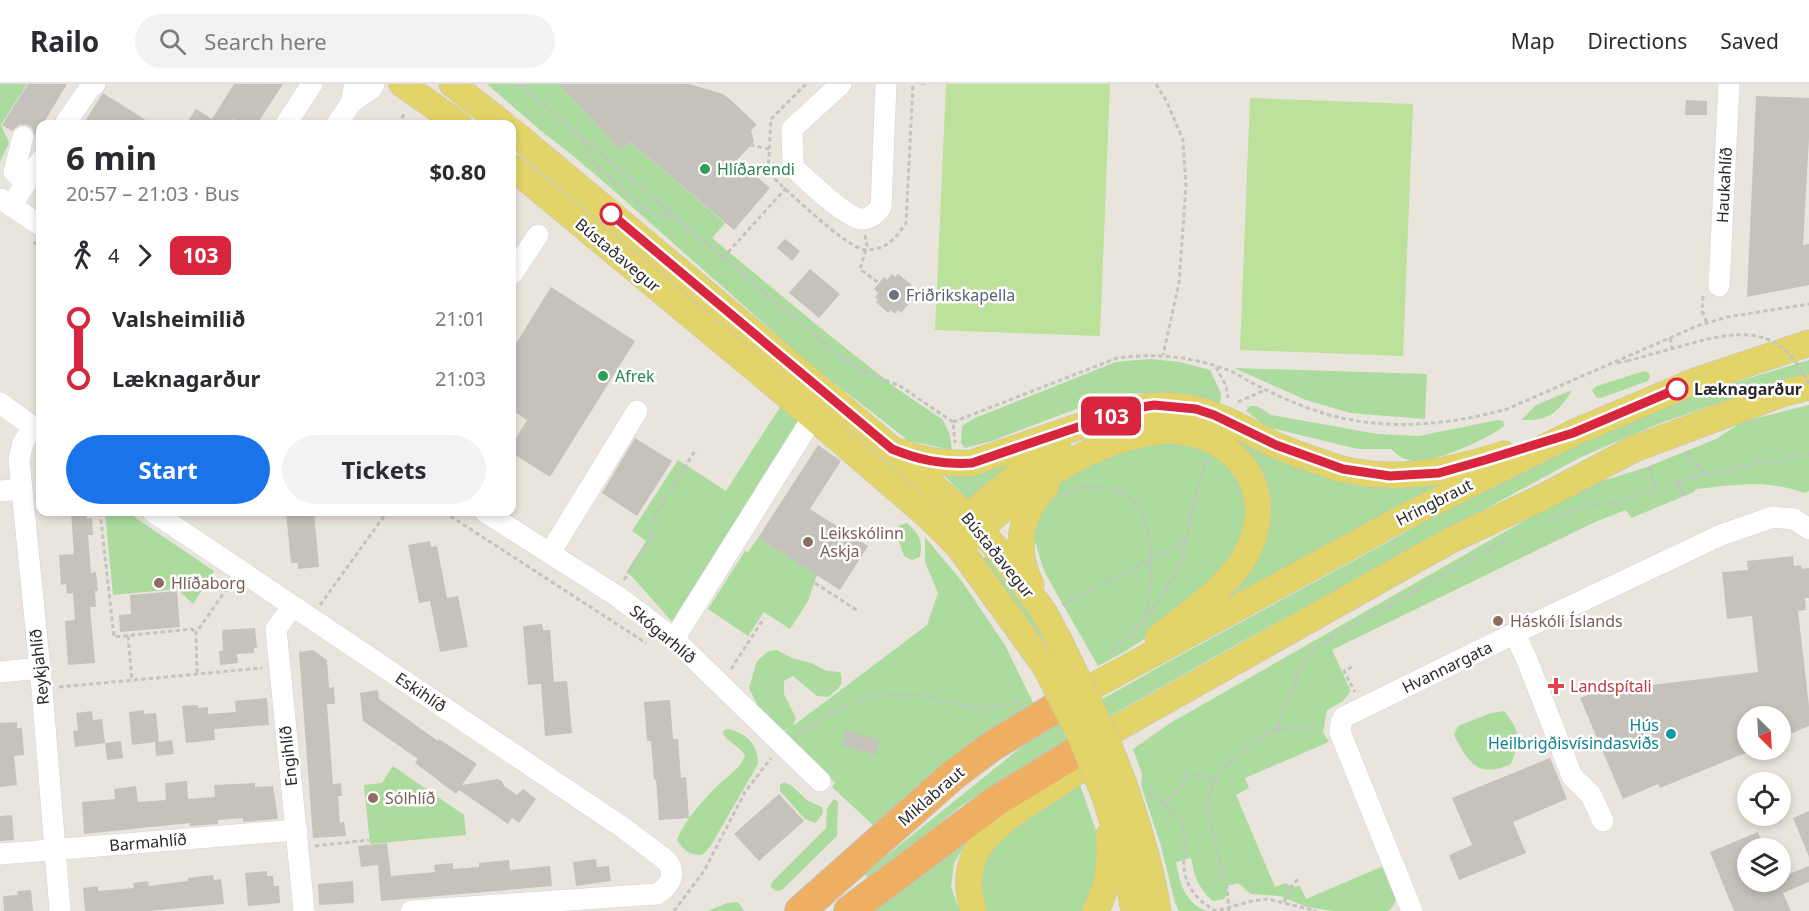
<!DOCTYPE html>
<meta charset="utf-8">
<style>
:root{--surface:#fff;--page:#f2f2f3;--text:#2b2b33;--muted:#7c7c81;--line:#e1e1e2;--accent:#1a73e8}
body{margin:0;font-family:"Noto Sans",sans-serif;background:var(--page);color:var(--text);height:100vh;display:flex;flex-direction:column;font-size:22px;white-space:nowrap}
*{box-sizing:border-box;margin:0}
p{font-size:20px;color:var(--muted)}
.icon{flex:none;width:33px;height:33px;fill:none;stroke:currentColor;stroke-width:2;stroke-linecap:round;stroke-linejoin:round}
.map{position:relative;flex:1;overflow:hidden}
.panel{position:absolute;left:36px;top:36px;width:480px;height:396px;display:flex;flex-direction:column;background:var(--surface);border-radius:12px;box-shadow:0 3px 9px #0003}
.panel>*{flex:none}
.badge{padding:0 12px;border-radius:9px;font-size:21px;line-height:39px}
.needle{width:39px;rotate:156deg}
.buttons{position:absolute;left:1737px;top:622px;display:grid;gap:12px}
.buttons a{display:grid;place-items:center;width:54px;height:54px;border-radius:50%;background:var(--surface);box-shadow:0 3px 9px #0003;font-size:30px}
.map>.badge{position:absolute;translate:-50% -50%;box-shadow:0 0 0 3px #fff}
.legs{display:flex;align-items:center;gap:9px;height:66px;padding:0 30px;font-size:20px}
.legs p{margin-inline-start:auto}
.summary{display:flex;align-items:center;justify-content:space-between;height:102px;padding:0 30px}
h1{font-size:33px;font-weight:700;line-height:45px}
.button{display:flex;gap:12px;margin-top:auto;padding:12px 30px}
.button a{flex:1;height:69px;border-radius:36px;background:var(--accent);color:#fff;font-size:24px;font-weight:700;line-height:69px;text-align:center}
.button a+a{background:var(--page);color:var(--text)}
ul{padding:0 30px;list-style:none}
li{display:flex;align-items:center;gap:21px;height:60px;font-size:22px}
li i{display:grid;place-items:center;width:9px;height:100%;margin:0 8px;background:currentColor}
li i::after{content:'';width:15px;height:15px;margin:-8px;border:4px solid;border-radius:50%;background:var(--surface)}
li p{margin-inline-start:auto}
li:first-child i{background:linear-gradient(#0000 50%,currentColor 0)}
li:last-child i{background:linear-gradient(currentColor 50%,#0000 0)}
header{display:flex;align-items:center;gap:36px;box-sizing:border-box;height:84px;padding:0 30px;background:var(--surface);border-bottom:2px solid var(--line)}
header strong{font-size:28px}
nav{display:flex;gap:33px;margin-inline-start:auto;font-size:21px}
.search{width:420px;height:54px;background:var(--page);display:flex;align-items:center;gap:15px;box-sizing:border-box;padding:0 21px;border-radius:33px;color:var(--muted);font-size:22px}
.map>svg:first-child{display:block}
.green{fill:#abdb9d}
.pitch{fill:#bbe19a}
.building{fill:#c5c2bb}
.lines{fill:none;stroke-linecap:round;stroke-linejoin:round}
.minor-casing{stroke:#d1d2e0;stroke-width:22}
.major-casing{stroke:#c3c3c3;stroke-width:27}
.highway-casing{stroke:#c3c3c3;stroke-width:32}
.path{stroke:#c3c3c3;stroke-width:3;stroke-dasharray:4.5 3;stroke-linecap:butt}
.minor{stroke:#fff;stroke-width:21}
.major{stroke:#e2d468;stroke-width:26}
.highway{stroke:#eeaf63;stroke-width:30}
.major-bridge-casing{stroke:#c3c3c3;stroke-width:27;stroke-linecap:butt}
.path-bridge{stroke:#c3c3c3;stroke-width:3;stroke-dasharray:4.5 3;stroke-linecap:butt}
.major-bridge{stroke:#e2d468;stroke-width:26}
.line-1-casing{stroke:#fff;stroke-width:14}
.line-1{stroke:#d7263d;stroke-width:9}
.leisure-dot{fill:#2e9e5b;stroke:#fff;stroke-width:2}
.stop-1-dot{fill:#fff;stroke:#d7263d;stroke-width:3}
.worship-dot{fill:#6b7280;stroke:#fff;stroke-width:2}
.education-dot{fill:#8d6e63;stroke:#fff;stroke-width:2}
.health-dot{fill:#e0444e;stroke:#fff;stroke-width:2}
.culture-dot{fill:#0f9aa8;stroke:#fff;stroke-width:2}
.labels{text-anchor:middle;stroke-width:5;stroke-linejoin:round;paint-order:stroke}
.leisure-label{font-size:16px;fill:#27864d;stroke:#fff;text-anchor:start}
.street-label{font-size:16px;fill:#292929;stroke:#fff}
.worship-label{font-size:16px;fill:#5b616d;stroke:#fff;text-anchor:start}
.stop-label{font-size:16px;font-weight:bold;fill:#292929;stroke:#fff;text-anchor:start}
.education-label{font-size:16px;fill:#785e54;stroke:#fff;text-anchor:start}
.health-label{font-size:16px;fill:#be3a42;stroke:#fff;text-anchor:start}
.culture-label{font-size:16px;fill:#0d838f;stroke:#fff;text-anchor:end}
</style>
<header>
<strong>Railo</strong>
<div class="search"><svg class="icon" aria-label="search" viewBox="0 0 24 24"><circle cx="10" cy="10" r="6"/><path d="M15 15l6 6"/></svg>Search here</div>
<nav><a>Map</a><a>Directions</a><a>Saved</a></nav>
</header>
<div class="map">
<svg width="1809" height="827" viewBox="0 0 1809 827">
<rect width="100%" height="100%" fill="#eae5dc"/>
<g class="green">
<polygon points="0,0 27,0 1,41 9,59 0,78"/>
<polygon points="487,0 558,0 621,66 630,58 725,139 712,154 823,246 896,304 943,336 950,351 952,366 909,357 811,281 612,105 572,71 540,46"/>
<path d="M1149,275L1180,278L1210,286L1221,309L1220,321C1179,309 1148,305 1105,314L992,357L965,364L961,359L962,342L975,334L1116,278Z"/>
<polygon points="1809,276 1809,291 1773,300 1658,340 1579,374 1232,563 1036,674 961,722 870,795 864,790 1029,657 1166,579 1538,376 1692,311"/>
<polygon points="1234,284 1427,290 1425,335 1350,329 1306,316"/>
<polygon points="1644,287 1649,289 1650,293 1648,297 1601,314 1597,314 1592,306 1597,302"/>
<path d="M1572,306C1558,329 1549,337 1521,336L1536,321Z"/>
<polygon points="782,320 804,341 674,540 627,487 646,457 632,447 678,376 726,407"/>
<path d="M1809,321V407L1804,409C1768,395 1734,401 1696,405L1694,408L1631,434L1626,426L1595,438L1332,566L1351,607L1343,617L1327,626L1323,648L1329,658L1245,694L1249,704L1236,711L1275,803L1286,799L1291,803L1300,802L1306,815L1386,781C1391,796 1404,817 1388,827H1333L1307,823L1280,812L1251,810L1238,799L1228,802L1227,810L1224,815L1213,817C1198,805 1194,791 1191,774L1176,778C1180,800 1184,817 1206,827H1179L1175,819L1161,762L1141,701L1142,690L1133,665L1172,638L1552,421L1599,398L1647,383L1716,355L1742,338Z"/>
<path d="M1250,322H1257L1271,331L1378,350L1419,352L1498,336L1503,337L1504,342C1488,355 1436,378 1416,377C1404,377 1399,372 1391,365H1358L1267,343L1246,327Z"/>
<polygon points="1226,350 1257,360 1457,395 1171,555 1265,448"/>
<path d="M1182,357L1220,372L1241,393L1249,442L1229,482L1168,539L1124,568L1098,582L1045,489C1039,473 1036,457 1029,442L1047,408L1088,380L1111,371L1155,359Z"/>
<polygon points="1037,363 971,419 939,386"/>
<polygon points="105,428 127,428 214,487 193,520 177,505 113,511"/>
<path d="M907,439C919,450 923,457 920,473L912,476L904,472L897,452L898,442Z"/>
<path d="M925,453L963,499L1005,561L1036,625L875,743L832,703L835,699L783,649L789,644L782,647L759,624L749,604L757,577L769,567L777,566L792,574L811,579L827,587L840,588C845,601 838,605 828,613L817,612L793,592L784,597V610L796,634L793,642L927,541L938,509L925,478Z"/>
<polygon points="758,454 817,491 808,517 790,545 764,528 748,552 708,525 745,467 748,468"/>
<polygon points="989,469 1017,505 1051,566 981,477"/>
<path d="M1504,627C1521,648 1520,656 1511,680C1479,695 1468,679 1454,651L1458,642L1491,629Z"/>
<path d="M729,645C748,650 758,661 758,680L710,763L702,771C690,771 684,767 677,756C682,740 704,715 716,703C726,693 742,684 745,671C739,662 729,659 723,650L724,646Z"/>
<polygon points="393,682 464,731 466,751 370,760 364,701 382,699"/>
<polygon points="784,698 792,702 808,717 822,723 823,729 816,739 805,735 780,707 780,701"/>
<polygon points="1080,701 1100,758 1099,793 1085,827 987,827 981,818 977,784 995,755"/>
<polygon points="834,715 838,718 837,752 782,806 776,807 771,803 772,798 826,744 827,724"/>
<polygon points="974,747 954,779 951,803 960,827 864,827"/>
<polygon points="738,818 744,827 708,827 727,819"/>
</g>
<g class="pitch">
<polygon points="946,0 1110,0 1100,252 935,246"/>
<polygon points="1250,14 1413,20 1403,272 1240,266"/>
</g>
<g class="building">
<polygon points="28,0 67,0 43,40 40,40 35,52 32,44 27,41 19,41 12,47 2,41"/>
<polygon points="234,0 283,0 257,40 242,40 233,35 230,40 186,40 196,25 212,35"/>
<polygon points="558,0 689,0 723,10 731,16 757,41 751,46 754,58 737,76 770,104 734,146 630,58 621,66"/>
<polygon points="103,9 152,40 83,40"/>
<polygon points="1756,12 1809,14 1809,54 1803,161 1809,160 1809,201 1747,213"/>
<polygon points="1686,16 1707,17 1707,31 1685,31"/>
<polygon points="785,155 800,167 792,177 777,164"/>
<polygon points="810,185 840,210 819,234 789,209"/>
<polygon points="892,190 895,193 898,190 912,201 908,205 913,209 910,212 913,215 901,229 898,226 895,230 891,226 888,229 876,218 878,216 875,213 878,209 874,205 884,193 887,196"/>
<polygon points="551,203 635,257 550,393 512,369 512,361 527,336 512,326 512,266"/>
<polygon points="635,354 672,377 637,432 602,409"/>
<polygon points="818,361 841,377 810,425 868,462 840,506 758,454"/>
<polygon points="71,428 87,428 87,435 92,434 93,451 88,451 91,489 96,488 98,507 95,507 96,523 90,523 95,579 68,581 65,537 75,536 73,509 67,510 66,500 61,501 59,471 74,470"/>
<polygon points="286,428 314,428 319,483 298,485 298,479 291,479"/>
<polygon points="430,457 431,463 437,462 447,514 458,512 468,563 440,568 430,517 419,519 408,461"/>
<polygon points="1793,472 1794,482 1801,481 1802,485 1809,484 1809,514 1805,514 1806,526 1798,527 1809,622 1809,642 1780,654 1780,633 1748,633 1748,668 1660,704 1658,700 1623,715 1580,614 1617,599 1620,605 1758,588 1752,532 1727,535 1722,488 1748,486 1747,477"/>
<polygon points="177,507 180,543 120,548 119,531 131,530 130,511"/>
<polygon points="542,540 543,546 550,546 554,598 567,597 572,649 545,652 541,600 528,601 523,542"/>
<polygon points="255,544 257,564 254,564 254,569 237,570 238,579 220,581 219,567 223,567 222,546"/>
<polygon points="313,566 327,576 329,604 334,603 335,620 327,620 333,700 341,699 342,712 338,712 340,739 344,738 346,752 313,754 299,568"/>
<polygon points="378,606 379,615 438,657 439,655 477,680 462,701 497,695 502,697 504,702 517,711 523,705 536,715 519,739 512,734 508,740 459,706 456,710 415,679 418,675 363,637 360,609"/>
<polygon points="267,614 269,641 214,645 215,656 186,659 182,622 198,621 198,624 208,623 208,630 236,628 235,617"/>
<polygon points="670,616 673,655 678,655 681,694 686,693 689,734 659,736 656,695 654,696 651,657 647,657 644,618"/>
<polygon points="144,626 144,630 156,629 159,658 172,656 174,670 156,672 155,658 132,661 129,628"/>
<polygon points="92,627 93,636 102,635 105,659 75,663 73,647 78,646 76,629"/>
<polygon points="17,638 17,644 22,644 24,671 14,672 17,701 0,703 0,639"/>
<polygon points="846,646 880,656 876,671 842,661"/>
<polygon points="121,657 123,674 107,676 105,659"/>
<polygon points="1550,674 1567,715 1513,738 1526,769 1459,796 1449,771 1472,761 1452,714"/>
<polygon points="187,697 188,715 215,713 214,701 255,699 255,703 273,702 278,735 243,738 243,734 218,736 218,740 190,742 190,739 84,750 82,718 115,715 114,705 136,702 138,718 166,716 165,699"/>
<polygon points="779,710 804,737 759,777 734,750"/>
<polygon points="1809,727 1809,773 1793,734"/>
<polygon points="12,731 14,756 0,757 0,732"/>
<polygon points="1758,748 1765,765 1748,765 1748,798 1780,798 1780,794 1809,782 1809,798 1783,809 1791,827 1734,827 1710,768"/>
<polygon points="387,759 391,792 435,788 434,781 453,779 453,785 479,783 479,779 509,776 510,786 550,782 552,802 381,817 378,781 361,783 358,762"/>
<polygon points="596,775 597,783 609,782 611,797 576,802 573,778"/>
<polygon points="267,787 267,792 273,792 274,802 279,802 280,819 248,822 245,789"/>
<polygon points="213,791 214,796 221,795 224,820 149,827 85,827 83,804 98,802 98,807 134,804 133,799 148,797 149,802 188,797 188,794"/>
<polygon points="353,797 354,819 319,821 318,800"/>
<polygon points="31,806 33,827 4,827 3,812 18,811 17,807"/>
</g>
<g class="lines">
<g class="minor-casing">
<g id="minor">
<path d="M841,0L792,45L793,83C806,95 845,133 861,135C870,136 876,129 881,123L886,0"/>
<polyline points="351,19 371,5 374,0"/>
<polyline points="65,40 91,2 95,0"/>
<polyline points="286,40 312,0"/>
<polyline points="337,40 351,19 355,0"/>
<polyline points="26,99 40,77"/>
<polyline points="1,115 40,141"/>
<polyline points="11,122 26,99 14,88 23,53"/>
<polyline points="512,190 538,151"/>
<polyline points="1719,202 1729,0"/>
<polyline points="0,319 40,348"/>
<polyline points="33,342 23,359 19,376 42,605 60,827"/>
<polyline points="0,407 21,405"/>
<path d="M153,428L622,743L667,777C677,790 670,803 656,810L411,827"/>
<polyline points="485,428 617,512 674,555 820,697"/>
<polyline points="550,469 637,327"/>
<polyline points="292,523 276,545 304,827"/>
<polyline points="1515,550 1527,576 1572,692 1591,711 1603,737"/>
<polyline points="674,555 813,333"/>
<polyline points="0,588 40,584"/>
<polyline points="0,770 297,746"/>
<polyline points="1412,827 1340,648 1341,639 1344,633 1548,533 1721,451 1773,433 1794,435 1809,445"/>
</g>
</g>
<g class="major-casing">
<g id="major">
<polyline points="402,0 459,40"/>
<polyline points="452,0 503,40"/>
<polyline points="512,47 892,365 967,432 998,466 1044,528 1061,560"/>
<polyline points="512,83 813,333 929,433 959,463 1045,582"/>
<path d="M901,368C924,378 947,380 972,379L1130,325C1153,321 1176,320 1198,326C1225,333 1249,348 1273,360C1295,370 1320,378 1342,385C1397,399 1451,387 1504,370"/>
<polyline points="955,443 1058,357"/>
<path d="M968,455C1022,408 1070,367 1142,350C1222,331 1290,401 1242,477C1222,508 1187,530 1158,554"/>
<path d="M1031,501C1014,467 1019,429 1046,403"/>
<polyline points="1075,612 1395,438 1573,349 1698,296 1809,259"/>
<polyline points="1096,656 1449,457 1543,413 1634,365 1784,309 1809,303"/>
<path d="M1124,700C1138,742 1151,783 1158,827"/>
<polyline points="1105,713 1126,780 1134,827"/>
<path d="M974,827C953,768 998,738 1042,711C1064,696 1086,682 1109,668"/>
<path d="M1095,827C1109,804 1111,777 1109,751"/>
</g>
</g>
<g class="highway-casing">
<g id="highway">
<polyline points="800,827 952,692 992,662 1075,612"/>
<polyline points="849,827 996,717 1096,656"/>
</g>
</g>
<g class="path">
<polyline points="519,0 838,271 861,286 900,302 953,338 955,359"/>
<path d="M806,0L771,35L768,89C786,105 847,165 866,166C886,166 896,154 906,139L913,0"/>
<polyline points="1156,0 1167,18 1183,56 1186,102 1179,199 1163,271"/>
<polyline points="923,1 923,0"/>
<polyline points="397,40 406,28"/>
<polyline points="583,56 589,73 596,82 644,124 653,130 674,133"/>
<polyline points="750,61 769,65"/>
<polyline points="865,151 867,162 860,185 879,199"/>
<polyline points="34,158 40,163"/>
<polyline points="723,174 786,104"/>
<polyline points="1703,212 1702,227 1707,239"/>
<polyline points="1670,254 1672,264"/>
<polyline points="1617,279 1627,277"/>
<polyline points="1216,283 1226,302 1228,314"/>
<polyline points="1238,318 1265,306"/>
<path d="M953,338L1117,274C1154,269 1189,272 1225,285C1235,288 1244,295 1254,300C1274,310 1295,320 1317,327C1377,348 1446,342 1507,325L1697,242L1727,233L1809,220"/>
<polyline points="1687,368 1705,389"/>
<polyline points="1650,382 1656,405"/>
<polyline points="1679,399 1684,412"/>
<path d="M1064,411C1079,402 1091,400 1108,404C1162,413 1152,495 1146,533"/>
<polyline points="100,428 114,553 192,545 196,549"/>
<polyline points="444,428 646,559"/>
<polyline points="1547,436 1581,424 1624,416 1706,389 1809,370"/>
<polyline points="624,496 654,450 647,446 696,365"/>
<polyline points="815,499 858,527"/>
<polyline points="320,521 387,428"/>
<polyline points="1062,521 1185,457"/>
<polyline points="128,552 132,596"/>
<path d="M1110,568C1141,545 1169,510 1181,474C1193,441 1192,407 1207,376"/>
<polyline points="1352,583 1344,587 1355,608"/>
<polyline points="731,585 764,534"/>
<polyline points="197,589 196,549 230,500"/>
<polyline points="59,603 262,584"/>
<polyline points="1276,645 1322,646"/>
<path d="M799,650C840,622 877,603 929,613C943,615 956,621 970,623C986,625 1004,621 1021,617"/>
<path d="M1149,708C1160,719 1175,726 1182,741C1186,752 1185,762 1184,774C1182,798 1195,816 1216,827L1252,817L1268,815L1316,827"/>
<polyline points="1161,718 1181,704 1188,689 1215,694"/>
<polyline points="315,762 369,756"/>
<polyline points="1284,818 1291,803 1298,795"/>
<polyline points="674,827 704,787 745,708 771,674"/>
<polyline points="1229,827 1227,803 1207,726 1212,701 1227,679 1276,645 1303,579 1313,567 1333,553 1511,453"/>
</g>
<use href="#minor" class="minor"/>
<use href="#major" class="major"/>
<use href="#highway" class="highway"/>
<g class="major-bridge-casing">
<g id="major-bridge">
<polyline points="1061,560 1106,654 1124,700"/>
<polyline points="1045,582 1082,655 1105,713"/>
</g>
</g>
<path class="path-bridge" d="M1627,277C1646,272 1666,266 1685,261C1741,245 1781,241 1809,300"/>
<use href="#major-bridge" class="major-bridge"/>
</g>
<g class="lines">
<g class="line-1-casing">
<path id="line-1" d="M611,130L892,365C919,376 943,381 972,379L1131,325L1154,321L1196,325L1214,331L1276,361L1343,385L1390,392L1439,389L1485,376L1573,349L1677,305"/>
</g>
<use href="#line-1" class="line-1"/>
</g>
<g class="leisure-dot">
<circle cx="705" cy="85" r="6"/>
<circle cx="603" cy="292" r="6"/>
</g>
<g class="stop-1-dot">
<circle cx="611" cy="130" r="10"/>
<circle cx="1677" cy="305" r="10"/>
</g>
<circle class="worship-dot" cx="894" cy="211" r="6"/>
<g class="education-dot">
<circle cx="808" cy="458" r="6"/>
<circle cx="159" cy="499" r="6"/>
<circle cx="1498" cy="537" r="6"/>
<circle cx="373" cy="714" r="6"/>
</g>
<path class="health-dot" d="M1553 593h6v6h6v6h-6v6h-6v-6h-6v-6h6z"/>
<circle class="culture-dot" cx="1671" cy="650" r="6"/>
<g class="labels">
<g class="leisure-label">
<text x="717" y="91">Hlíðarendi</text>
<text x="615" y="298">Afrek</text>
</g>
<g class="street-label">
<text transform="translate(1724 101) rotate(-87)" y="6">Haukahlíð</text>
<text transform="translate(618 171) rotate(40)" y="6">Bústaðavegur</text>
<text transform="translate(1434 418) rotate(-27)" y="6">Hringbraut</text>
<text transform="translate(998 471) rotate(51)" y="6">Bústaðavegur</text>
<text transform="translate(663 550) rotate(40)" y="6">Skógarhlíð</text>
<text transform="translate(39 583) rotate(-96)" y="6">Reykjahlíð</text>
<text transform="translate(1447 583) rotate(-26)" y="6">Hvannargata</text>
<text transform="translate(421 608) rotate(34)" y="6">Eskihlíð</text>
<text transform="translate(288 672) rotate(-96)" y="6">Engihlíð</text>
<text transform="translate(931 712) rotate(-41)" y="6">Miklabraut</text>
<text transform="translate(148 758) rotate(-5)" y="6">Barmahlíð</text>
</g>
<g class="worship-label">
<text x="906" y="217">Friðrikskapella</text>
</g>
<g class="stop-label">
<text x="1694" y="311">Læknagarður</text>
</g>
<g class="education-label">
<text x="820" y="455">Leikskólinn<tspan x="820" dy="18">Askja</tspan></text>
<text x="171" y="505">Hlíðaborg</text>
<text x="1510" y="543">Háskóli Íslands</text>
<text x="385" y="720">Sólhlíð</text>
</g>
<g class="health-label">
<text x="1570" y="608">Landspítali</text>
</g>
<g class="culture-label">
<text x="1659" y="647">Hús<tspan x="1659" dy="18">Heilbrigðisvísindasviðs</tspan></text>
</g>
</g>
</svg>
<div class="buttons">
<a><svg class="needle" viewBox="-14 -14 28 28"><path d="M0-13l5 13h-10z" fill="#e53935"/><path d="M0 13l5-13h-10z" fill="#7c7c81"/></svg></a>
<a><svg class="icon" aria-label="locate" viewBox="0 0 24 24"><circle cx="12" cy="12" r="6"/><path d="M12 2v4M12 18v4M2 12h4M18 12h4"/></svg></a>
<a><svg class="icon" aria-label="layers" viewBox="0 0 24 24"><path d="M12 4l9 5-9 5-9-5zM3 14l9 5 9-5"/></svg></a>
</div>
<b class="badge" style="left:1111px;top:332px;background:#d7263d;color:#fff">103</b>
<section class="panel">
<div class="summary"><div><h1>6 min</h1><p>20:57 – 21:03 · Bus</p></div><b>$0.80</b></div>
<div class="legs"><svg class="icon" aria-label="walk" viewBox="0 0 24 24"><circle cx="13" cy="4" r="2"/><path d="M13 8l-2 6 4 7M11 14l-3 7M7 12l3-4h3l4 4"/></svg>4<svg class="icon" aria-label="forward" viewBox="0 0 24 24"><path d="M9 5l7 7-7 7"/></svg><b class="badge" style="background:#d7263d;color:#fff">103</b></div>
<ul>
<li><i style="color:#d7263d"></i><b>Valsheimilið</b><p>21:01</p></li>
<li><i style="color:#d7263d"></i><b>Læknagarður</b><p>21:03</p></li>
</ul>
<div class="button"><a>Start</a><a>Tickets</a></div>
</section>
</div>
